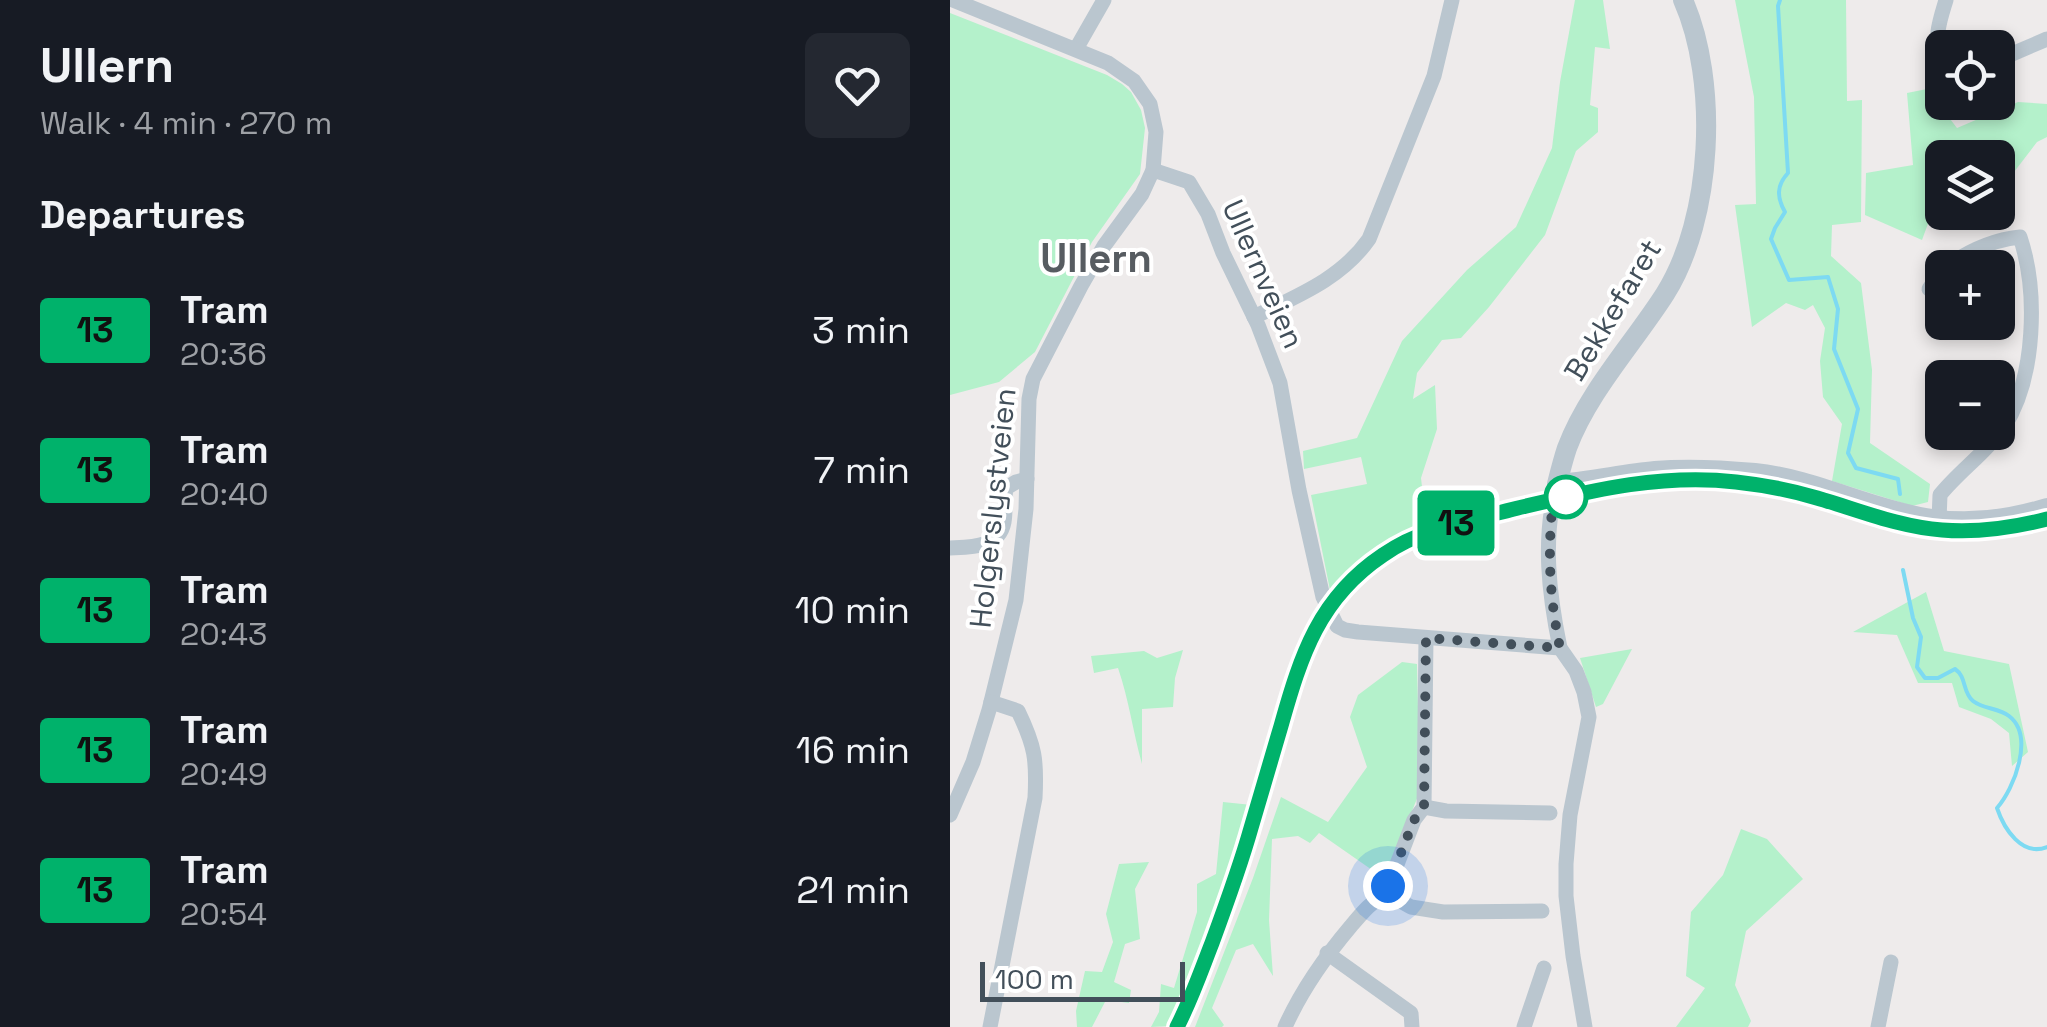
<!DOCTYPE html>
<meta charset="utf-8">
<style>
:root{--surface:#171b24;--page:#242831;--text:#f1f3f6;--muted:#9ea1a6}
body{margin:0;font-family:"Space Grotesk",sans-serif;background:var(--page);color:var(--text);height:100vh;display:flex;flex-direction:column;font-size:38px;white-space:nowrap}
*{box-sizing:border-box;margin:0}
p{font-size:32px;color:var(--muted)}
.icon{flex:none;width:55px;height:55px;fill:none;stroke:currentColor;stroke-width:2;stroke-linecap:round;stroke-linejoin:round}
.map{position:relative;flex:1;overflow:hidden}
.details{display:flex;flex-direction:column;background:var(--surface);width:950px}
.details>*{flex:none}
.badge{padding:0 20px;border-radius:8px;font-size:35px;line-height:65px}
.tools{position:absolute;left:975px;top:30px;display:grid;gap:20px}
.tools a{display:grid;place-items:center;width:90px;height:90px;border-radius:15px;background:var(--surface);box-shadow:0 5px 15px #0003;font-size:50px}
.scale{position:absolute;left:30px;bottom:25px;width:205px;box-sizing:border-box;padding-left:10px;border:5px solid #424f5a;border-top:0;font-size:28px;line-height:35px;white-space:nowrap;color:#424f5a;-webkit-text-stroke:8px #fff;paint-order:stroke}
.you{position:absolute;width:50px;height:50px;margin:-25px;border:8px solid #fff;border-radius:50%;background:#1a73e8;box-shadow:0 0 0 15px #1a73e833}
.map>.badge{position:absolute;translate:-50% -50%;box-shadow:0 0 0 5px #fff}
h2{padding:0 40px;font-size:38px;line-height:90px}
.round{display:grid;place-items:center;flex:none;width:105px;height:105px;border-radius:15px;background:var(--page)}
.summary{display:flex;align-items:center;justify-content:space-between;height:170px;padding:0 40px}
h1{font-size:48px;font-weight:700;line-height:75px}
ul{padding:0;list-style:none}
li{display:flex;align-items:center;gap:30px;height:140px;padding:0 40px}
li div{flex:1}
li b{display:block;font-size:38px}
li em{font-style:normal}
li .badge{min-width:110px;font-weight:700;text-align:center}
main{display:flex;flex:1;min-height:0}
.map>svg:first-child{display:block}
.green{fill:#b4f1cb}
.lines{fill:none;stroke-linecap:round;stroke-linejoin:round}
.stream{stroke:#7ddaf2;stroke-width:4}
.minor{stroke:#bac6cf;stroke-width:15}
.tertiary{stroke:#bac6cf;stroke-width:20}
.tram{stroke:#adb0b6;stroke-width:2.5}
.line-casing{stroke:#fff;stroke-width:22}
.line{stroke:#00b26b;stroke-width:15}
.walk{stroke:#424f5a;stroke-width:10;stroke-dasharray:0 18}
.stop-dot{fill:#fff;stroke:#00b26b;stroke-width:5}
.labels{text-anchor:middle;stroke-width:8;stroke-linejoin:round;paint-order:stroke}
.street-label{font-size:30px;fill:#424f5a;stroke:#fff}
.district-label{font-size:40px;font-weight:bold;fill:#575c61;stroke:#fff}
</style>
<main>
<section class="details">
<div class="summary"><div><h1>Ullern</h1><p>Walk · 4 min · 270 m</p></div><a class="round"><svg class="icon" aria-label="heart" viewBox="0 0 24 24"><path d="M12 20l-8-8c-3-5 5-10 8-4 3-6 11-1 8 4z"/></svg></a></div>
<h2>Departures</h2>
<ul>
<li><span class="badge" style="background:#00b26b;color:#111">13</span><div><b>Tram</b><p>20:36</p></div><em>3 min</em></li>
<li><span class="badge" style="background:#00b26b;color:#111">13</span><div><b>Tram</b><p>20:40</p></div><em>7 min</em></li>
<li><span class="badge" style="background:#00b26b;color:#111">13</span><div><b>Tram</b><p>20:43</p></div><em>10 min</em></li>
<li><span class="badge" style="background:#00b26b;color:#111">13</span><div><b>Tram</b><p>20:49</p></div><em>16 min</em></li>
<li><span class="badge" style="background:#00b26b;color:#111">13</span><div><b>Tram</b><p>20:54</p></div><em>21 min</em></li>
</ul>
</section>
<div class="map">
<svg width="1097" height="1027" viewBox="0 0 1097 1027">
<rect width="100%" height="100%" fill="#eeebeb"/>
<g class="green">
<polygon points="625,0 653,0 660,49 645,47 640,105 648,108 648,132 626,151 595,235 539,307 511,338 492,340 467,373 463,399 485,385 487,429 471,478 474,504 515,500 517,511 474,525 431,546 380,590 361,495 417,484 411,457 354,469 353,451 407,438 452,341 517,270 566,227 602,148 610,82"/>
<polygon points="785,0 896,0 897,101 912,100 911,222 882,225 881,256 911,283 922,370 920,443 980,484 978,502 962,506 882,481 892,424 873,397 870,361 875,328 863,305 855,310 836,303 802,327 785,205 806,204 804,97"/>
<polygon points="0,13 157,75 172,84 181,92 191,110 195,128 190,174 142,242 85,352 49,382 0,395"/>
<polygon points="977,89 1007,128 1068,102 1097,104 1097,137 1087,142 1051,189 1048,181 1048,158 992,158 992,189 990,191 972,240 915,215 916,173 963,165 957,93"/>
<polygon points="976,592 994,651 1059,664 1078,752 1062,766 1059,733 1041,719 1009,707 1002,683 968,683 947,635 903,632"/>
<polygon points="682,649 653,704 646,707 630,658"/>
<path d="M233,650L225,678L223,707L192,709V764C183,732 179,700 168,668L144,673L141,656L194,651L207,658Z"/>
<polygon points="452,662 467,664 470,791 435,879 369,833 360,843 348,836 322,839 319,920 323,976 303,944 286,950 262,1008 274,1025 272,1027 245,1027 303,878 331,797 378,822 417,767 400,717 408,695"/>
<polygon points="273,802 302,805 274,893 221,1026 201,1027 209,1012 211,984 224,988 247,912 247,884 266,874"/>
<polygon points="791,829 817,839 853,879 796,931 785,985 801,1021 798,1027 726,1027 755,988 736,976 741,912 773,875"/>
<polygon points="199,862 185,889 190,939 175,944 164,982 181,990 179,1003 156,1000 142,1027 127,1027 126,1011 135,971 152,972 163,942 156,914 169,864"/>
</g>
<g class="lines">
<g class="stream">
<path d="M830,0L828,6L838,173C826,186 827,198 835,212L825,228L821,239L839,280L878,277L888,309L884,349L908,409L898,453L906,468L948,479L950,494"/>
<path d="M953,570L963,618L971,637L967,667L975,678H988L1005,669C1017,677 1012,692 1023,701C1033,709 1049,708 1059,716C1085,736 1064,789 1047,808C1054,829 1072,857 1097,847"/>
</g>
<g class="minor">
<polyline points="126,49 154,0"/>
<path d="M992,57C983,38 990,20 996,0"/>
<polyline points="1048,60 1097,39"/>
<polyline points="203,170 239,182 258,214 273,253 308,325 330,383 349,490 373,597 387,626 395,630 408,632 610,648 626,671 634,692 639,717 620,815 616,864 616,896 623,956 635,1027"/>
<polyline points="979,289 992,270"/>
<path d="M304,317C347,296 391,279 419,239L484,76L502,0"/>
<path d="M607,484C592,538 599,595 610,648"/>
<path d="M989,520L990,495C1009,471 1036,453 1054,427C1086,377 1088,291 1070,237C1042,240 1018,251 995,268"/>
<path d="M0,548C21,547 49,548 54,522C56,511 54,499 56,488L66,482L77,479"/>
<polyline points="474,807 496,811 600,813"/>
<polyline points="0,815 23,762 39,710 66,600 76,509 79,399 83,379 131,286 154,246 192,194 203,170 206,132 200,104 184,81 158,63 3,0"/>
<polyline points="436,893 464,820 474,807 476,638"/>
<polyline points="436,893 461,907 493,912 592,911"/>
<polyline points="377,953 461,1013 462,1027"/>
<path d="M40,1027L85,798C87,760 85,746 68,711L41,702"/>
<path d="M335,1027C352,989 374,958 401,926C412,913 421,902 436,893"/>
<polyline points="574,1027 594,968"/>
<polyline points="928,1027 941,962"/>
</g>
<path class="tertiary" d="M733,0C769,81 763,218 715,294C683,344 638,392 617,448C613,460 610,472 607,484C640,482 672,474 705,471C739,468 772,470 805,473C864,479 917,508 976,518C1016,525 1058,520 1097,508"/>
<path class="tram" d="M227,1027C258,967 282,893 301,828C312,792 322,755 333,719C352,651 372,596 433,555C473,527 522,519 568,508C643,491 716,473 793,482C852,489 905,514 962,526C1008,535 1053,531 1097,519"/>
</g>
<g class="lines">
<g class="line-casing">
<path id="line" d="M227,1027C241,1000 251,971 262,943C276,905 290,867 301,828C311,794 321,760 331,726C351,655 369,598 433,555C473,527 522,520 568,508C640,491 712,473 786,482C813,485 841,490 867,498C909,510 949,527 992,530C1028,533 1062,528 1097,519"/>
</g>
<use href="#line" class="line"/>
<path class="walk" d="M438,886L464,820L474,808L476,638L610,648C599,595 597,547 604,493L616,497"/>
</g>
<circle class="stop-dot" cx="616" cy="497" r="20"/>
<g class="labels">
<g class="street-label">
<text transform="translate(313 274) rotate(66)" y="10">Ullernveien</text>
<text transform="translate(663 310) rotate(-59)" y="10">Bekkefaret</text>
<text transform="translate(43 508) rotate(-84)" y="10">Holgerslystveien</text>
</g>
<g class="district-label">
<text x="146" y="272">Ullern</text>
</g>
</g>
</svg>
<div class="tools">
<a><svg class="icon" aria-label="locate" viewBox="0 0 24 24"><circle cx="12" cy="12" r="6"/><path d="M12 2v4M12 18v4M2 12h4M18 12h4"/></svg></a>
<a><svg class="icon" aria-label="layers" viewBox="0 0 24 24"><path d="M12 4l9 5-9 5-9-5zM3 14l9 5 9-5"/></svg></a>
<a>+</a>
<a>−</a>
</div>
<div class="scale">100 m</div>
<div class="you" style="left:438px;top:886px"></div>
<b class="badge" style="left:506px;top:523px;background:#00b26b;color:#111">13</b>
</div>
</main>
